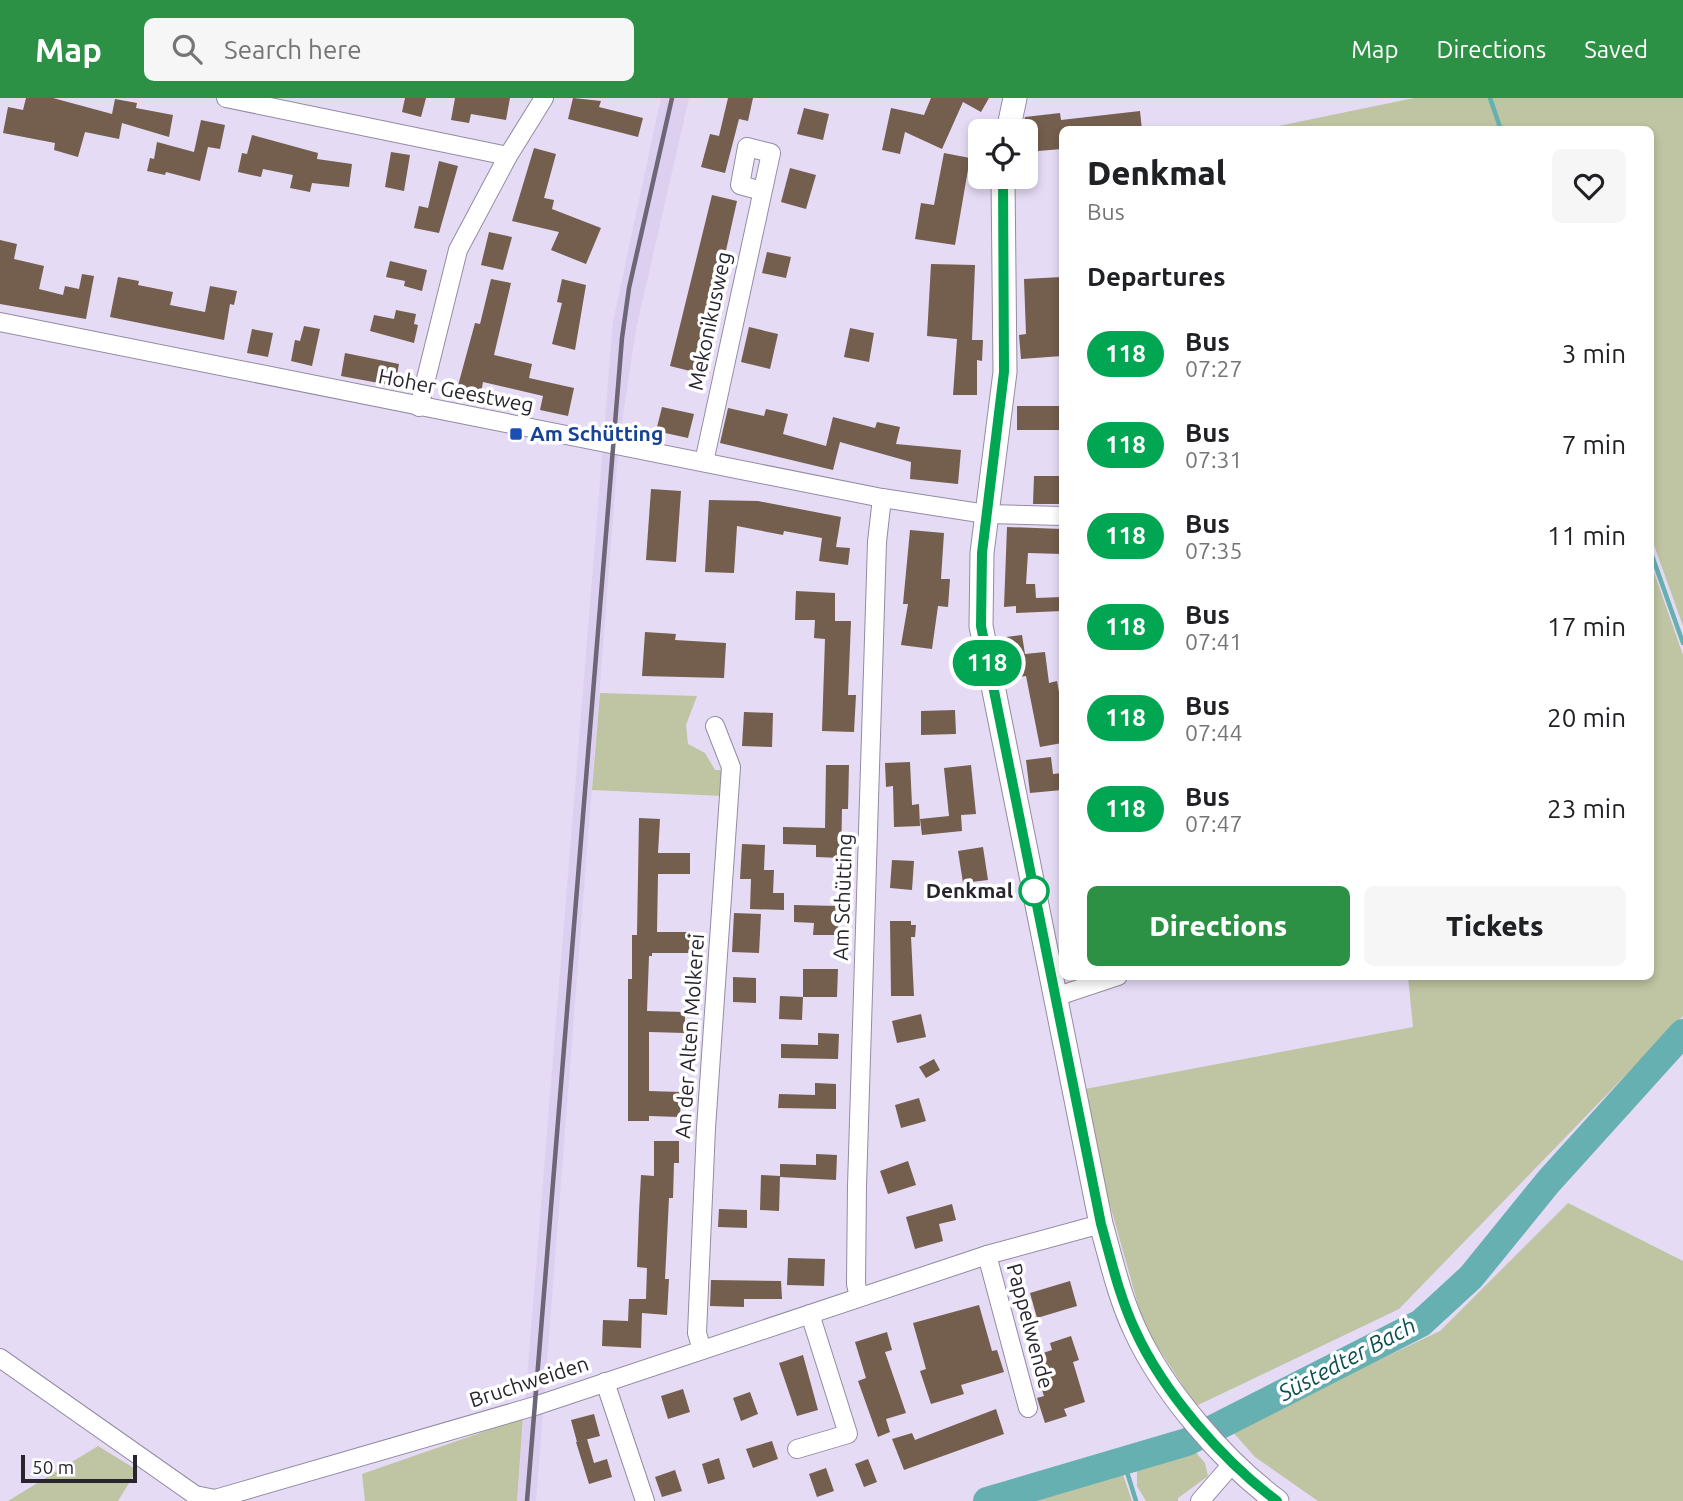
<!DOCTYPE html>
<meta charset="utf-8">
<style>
:root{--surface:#fff;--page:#f6f6f6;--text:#202124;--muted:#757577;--accent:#2c9045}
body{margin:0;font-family:Ubuntu,sans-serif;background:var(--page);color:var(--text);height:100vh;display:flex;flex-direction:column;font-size:26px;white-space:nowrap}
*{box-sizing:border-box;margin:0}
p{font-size:23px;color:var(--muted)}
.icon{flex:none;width:38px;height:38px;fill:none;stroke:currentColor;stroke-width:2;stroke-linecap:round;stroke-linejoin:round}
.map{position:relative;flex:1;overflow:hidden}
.drawer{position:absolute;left:1059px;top:28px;width:595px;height:854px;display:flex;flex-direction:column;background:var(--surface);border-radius:10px;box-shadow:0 4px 10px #0003}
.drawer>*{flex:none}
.badge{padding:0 14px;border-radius:23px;font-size:24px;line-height:46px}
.fabs{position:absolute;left:968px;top:21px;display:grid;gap:14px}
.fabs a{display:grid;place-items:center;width:70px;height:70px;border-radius:10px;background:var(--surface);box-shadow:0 4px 10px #0003;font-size:35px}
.scale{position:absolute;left:21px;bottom:18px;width:116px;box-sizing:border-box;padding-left:7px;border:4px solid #29252f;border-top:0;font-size:19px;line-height:24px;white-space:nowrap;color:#29252f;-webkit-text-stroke:5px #fff;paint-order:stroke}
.map>.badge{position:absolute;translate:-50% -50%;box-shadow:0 0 0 4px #fff}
h2{padding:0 28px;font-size:26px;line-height:63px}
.round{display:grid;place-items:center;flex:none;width:74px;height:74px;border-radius:10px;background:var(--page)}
.head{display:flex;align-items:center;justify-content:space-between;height:119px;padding:0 28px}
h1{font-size:33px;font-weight:800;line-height:52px}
.action{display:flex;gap:14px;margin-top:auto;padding:14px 28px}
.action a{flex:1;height:80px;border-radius:10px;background:var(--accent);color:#fff;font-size:28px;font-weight:800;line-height:80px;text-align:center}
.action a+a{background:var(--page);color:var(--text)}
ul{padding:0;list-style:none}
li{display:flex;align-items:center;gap:21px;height:91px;padding:0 28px}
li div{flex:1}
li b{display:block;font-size:26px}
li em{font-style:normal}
li .badge{min-width:77px;font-weight:700;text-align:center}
header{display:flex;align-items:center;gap:42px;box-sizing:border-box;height:98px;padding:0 35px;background:var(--accent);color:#fff}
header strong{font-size:33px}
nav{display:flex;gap:38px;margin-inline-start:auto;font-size:24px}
.search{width:490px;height:63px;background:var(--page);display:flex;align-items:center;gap:18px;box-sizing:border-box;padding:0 24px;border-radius:10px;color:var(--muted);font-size:26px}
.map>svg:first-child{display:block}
.built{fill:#dccff0}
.green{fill:#bfc4a2}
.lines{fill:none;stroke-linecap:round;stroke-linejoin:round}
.stream{stroke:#67b0b2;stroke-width:4.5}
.river{stroke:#67b0b2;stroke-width:28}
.building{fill:#745e4e}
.minor-casing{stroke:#948ba3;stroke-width:20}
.tertiary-casing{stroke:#948ba3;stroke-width:25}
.minor{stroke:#fff;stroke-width:18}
.tertiary{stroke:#fff;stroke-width:23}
.rail{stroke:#6c6676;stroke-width:4.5}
.line-casing{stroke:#fff;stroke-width:16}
.line{stroke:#00a651;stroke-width:10}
.transit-dot{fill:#1a4fb4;stroke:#fff;stroke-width:2.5}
.stop-dot{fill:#fff;stroke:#00a651;stroke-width:3.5}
.labels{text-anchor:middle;stroke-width:7;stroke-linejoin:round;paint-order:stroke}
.street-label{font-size:21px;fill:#29252f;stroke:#fff}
.transit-label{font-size:21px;font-weight:bold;fill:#164399;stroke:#fff;text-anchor:start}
.stop-label{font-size:21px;font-weight:bold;fill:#29252f;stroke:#fff;text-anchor:end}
.water-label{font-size:23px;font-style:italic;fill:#0e5052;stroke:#fff}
</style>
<header>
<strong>Map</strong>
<div class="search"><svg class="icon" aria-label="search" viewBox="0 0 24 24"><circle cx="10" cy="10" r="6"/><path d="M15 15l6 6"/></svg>Search here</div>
<nav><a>Map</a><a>Directions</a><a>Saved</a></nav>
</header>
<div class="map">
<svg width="1683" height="1403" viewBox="0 0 1683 1403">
<rect width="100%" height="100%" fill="#e5dbf5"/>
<polygon class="built" points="661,0 689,0 636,231 619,343 536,1403 517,1403 613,224"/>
<g class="green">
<polygon points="1414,0 1683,0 1683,528 1650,436 1650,32 1264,31"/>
<polygon points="1650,463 1683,557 1683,918 1399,1211 1196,1308 1144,1228 1098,1064 1085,991 1413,929 1408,879 1650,878"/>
<polygon points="600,595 697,598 686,627 688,646 705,655 715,672 723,672 723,698 592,692"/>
<polygon points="1568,1105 1683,1163 1683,1403 1318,1403 1255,1359 1231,1332 1440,1233"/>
<polygon points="523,1320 517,1403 365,1403 362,1376"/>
<polygon points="98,1348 137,1372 118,1403 8,1403"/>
<polygon points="1192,1350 1205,1365 1208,1378 1178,1400 1178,1403 1146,1403 1137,1388 1137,1369"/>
<polygon points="1122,1374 1132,1403 1019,1403"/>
</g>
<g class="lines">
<g class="stream">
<polyline points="1490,0 1501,32"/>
<polyline points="1650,452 1683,545"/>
<polyline points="1123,1361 1136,1403"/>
</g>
<polyline class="river" points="987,1403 1187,1344 1421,1225 1471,1179 1549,1083 1683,935"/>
</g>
<g class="building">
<polygon points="26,0 53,0 112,16 115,1 137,5 136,10 173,17 169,39 122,25 119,41 85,34 78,59 54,52 55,45 3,35 8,9 23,12"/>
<polygon points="405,0 426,0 421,19 402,14"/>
<polygon points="455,0 510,0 506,22 471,16 469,25 451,22"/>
<polygon points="573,0 601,3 599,9 643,20 638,39 568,21"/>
<polygon points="728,0 753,0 748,23 739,21 725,75 701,69 710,36 719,38"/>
<polygon points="931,0 989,0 981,14 963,4 942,51 905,34 900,56 882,52 891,10 924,17"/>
<polygon points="804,10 829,16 823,42 797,36"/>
<polygon points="1140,13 1142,32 1062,32 1062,51 1026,54 1026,33 1022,33 1025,19 1060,15 1061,22"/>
<polygon points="201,22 225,27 220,51 208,49 200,83 166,74 165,77 147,73 150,60 154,61 157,44 194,54"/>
<polygon points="252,37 318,55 317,61 352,66 349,89 312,85 310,94 290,90 293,77 263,71 261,79 238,74 242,55 247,56"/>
<polygon points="534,50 556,56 544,100 554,102 552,111 601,130 586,166 551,152 559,134 512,123"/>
<polygon points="391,54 410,57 404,93 385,89"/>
<polygon points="944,55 970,60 955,147 915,141 921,105 934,107"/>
<polygon points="439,63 458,68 439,135 414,130 419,108 428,110"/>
<polygon points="790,70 816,77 806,111 781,104"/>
<polygon points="712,97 737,103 715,202 721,203 716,229 711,228 698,275 670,268"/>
<polygon points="489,134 512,139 503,172 481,167"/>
<polygon points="0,142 17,146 14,161 44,168 39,191 63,197 65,188 79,191 82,176 94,178 86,221 0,206"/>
<polygon points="767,154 791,159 786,180 762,175"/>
<polygon points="390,163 427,172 422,193 404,188 405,183 386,179"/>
<polygon points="931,166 975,167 972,242 983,242 982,263 977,262 977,297 953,297 957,241 927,238"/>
<polygon points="118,179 139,183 138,187 173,194 170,207 205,214 210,188 237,193 234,207 230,206 224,242 110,219"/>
<polygon points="1062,179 1062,258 1021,261 1019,237 1026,236 1024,181"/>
<polygon points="491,181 511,185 494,257 532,266 529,280 574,290 568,318 540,312 543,298 483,284 480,300 456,295 475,225 480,226"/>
<polygon points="562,181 586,187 575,252 552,246 562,205 557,204"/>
<polygon points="396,212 416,216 414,226 418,227 414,245 370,233 374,217 394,221"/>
<polygon points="304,228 320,231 312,268 291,263 295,242 300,243"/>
<polygon points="749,229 778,236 770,271 741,264"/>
<polygon points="850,230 874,235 869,264 844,259"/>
<polygon points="252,231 273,235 268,259 247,255"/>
<polygon points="345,255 399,266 395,288 341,278"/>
<rect x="1017" y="308" width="45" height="24"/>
<polygon points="662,309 694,316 688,340 656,333"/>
<polygon points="728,310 764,318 766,311 788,316 783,336 826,348 833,319 875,330 877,324 900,329 896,346 961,352 958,386 910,381 911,364 840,344 833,372 720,345"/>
<polygon points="1034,378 1062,378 1062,406 1033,406"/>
<polygon points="651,391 681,393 676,464 646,462"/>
<polygon points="709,402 758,403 841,419 836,449 850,450 848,467 819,463 822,440 784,433 783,437 737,428 734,475 705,474"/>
<polygon points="1007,429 1062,431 1062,456 1028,455 1026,486 1035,486 1036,500 1062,499 1062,513 1016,515 1016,508 1004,509"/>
<polygon points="910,432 944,435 941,481 950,481 948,509 938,508 932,551 901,547 908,506 903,506"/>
<polygon points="796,493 835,495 835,523 851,523 848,597 856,597 854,634 822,633 825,541 814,540 815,522 795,522"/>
<polygon points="645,534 676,536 675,542 726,545 724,580 642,578"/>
<polygon points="1022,537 1025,556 1045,554 1049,585 1057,583 1062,610 1062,645 1040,649 1026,578 1019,579 1017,558 1002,559 998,540"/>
<polygon points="955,612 956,636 921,637 921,613"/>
<polygon points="744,614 773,615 772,649 742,648"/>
<polygon points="1051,659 1053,676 1062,675 1062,692 1030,695 1026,662"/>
<polygon points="910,664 912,707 919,706 920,728 894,729 893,688 886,689 885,665"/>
<polygon points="826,667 849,667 848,711 842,711 841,760 816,759 816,747 783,746 783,729 825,730"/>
<polygon points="971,667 976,716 961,717 962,733 922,737 920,721 949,718 944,670"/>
<polygon points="639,720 660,721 658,755 690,755 690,776 658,776 657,834 690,834 690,855 652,855 652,858 649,858 647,913 685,914 685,935 649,934 649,993 681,994 680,1019 649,1018 649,1023 628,1023 628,881 632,881 632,837 637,837"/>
<polygon points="742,746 765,747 764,772 774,772 773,795 784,795 784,812 750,811 751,781 740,781"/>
<polygon points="983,749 988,782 963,785 958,753"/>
<polygon points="892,762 914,763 912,792 890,790"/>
<polygon points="794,807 839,808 838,837 813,837 814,825 794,824"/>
<polygon points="734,815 761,816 759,855 732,854"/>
<polygon points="890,823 911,823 911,827 916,827 915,839 911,839 914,898 891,898"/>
<polygon points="803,871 838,871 837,899 803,899"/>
<polygon points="733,879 756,880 756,905 733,904"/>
<polygon points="780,898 803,899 802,922 779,921"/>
<polygon points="921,916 926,939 897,945 892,923"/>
<polygon points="818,935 839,936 838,961 781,960 781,946 818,947"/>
<polygon points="934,961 940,972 926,980 919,969"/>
<polygon points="815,985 836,986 836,1011 778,1010 779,996 815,997"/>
<polygon points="919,1000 926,1023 901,1030 895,1007"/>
<polygon points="654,1043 679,1043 679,1065 674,1065 673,1100 669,1100 665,1181 669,1181 667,1217 642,1215 641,1250 602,1248 603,1222 628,1223 629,1201 646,1201 647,1170 637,1169 639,1114 641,1077 654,1078"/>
<polygon points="816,1056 837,1057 836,1082 780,1079 779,1113 760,1112 761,1077 780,1078 780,1066 816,1067"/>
<polygon points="908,1063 916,1087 888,1096 880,1073"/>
<polygon points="952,1106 956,1122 939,1126 943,1143 915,1151 906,1119"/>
<polygon points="719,1111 747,1112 747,1130 718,1129"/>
<polygon points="788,1160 825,1161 824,1188 787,1187"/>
<polygon points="711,1182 781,1183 782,1201 744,1201 744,1209 710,1208"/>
<polygon points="1070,1183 1077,1208 1037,1220 1030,1195"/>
<polygon points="979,1207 992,1253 997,1252 1004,1274 961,1287 964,1296 931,1306 920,1273 926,1271 913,1225"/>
<polygon points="887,1234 892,1252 885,1254 906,1315 886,1321 890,1334 878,1339 858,1283 866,1280 855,1244"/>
<polygon points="1071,1238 1079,1262 1073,1264 1085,1304 1064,1311 1067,1318 1045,1325 1037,1300 1044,1298 1031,1259 1052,1252 1050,1245"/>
<polygon points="803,1257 818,1312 797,1318 779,1265"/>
<polygon points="683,1291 690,1314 668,1321 661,1298"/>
<polygon points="750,1294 758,1316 741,1323 733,1300"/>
<polygon points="996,1311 1004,1336 904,1372 892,1341 912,1335 915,1342"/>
<polygon points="594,1316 600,1338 577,1344 571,1322"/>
<polygon points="587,1341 594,1365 607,1361 612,1379 589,1386 576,1344"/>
<polygon points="772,1343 778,1361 753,1370 746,1351"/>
<polygon points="719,1360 725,1381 708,1386 702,1366"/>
<polygon points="868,1361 877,1384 864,1389 855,1366"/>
<polygon points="826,1370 834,1393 817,1399 809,1376"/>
<polygon points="675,1372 682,1393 662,1399 655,1379"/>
</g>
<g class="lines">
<g class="minor-casing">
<g id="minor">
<polyline points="226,0 508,58"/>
<polyline points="0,224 882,400 986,416 1062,418"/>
<polyline points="419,309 458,152 508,58 544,0"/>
<polyline points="704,364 771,55 747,49 740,87 762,93"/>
<polyline points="1055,899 1118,878"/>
<polyline points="987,1157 1028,1310"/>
<polyline points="859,1199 856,1186 857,1088 877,444 882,400"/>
<polyline points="702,1252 697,1235 706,1030 731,669 715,628"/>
<polyline points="0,1260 195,1397 215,1401 535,1308 987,1157 1101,1126"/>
<polyline points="605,1284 645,1403"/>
<polyline points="797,1351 848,1336 810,1216"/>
<polyline points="1200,1403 1233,1365"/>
</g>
</g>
<g class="tertiary-casing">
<g id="tertiary">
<polyline points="1008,33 1015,0"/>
<path d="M1003,79L1005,274L982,455L981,528L1101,1126C1111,1161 1119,1198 1135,1232C1163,1293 1223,1363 1277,1403"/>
</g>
</g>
<use href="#minor" class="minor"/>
<use href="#tertiary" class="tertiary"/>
<polyline class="rail" points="527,1403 622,240 629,190 672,0"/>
</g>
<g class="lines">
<g class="line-casing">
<path id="line" d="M1003,79L1004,274L982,455L981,528L1101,1126C1111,1161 1119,1198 1135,1232C1163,1294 1223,1363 1277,1403"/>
</g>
<use href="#line" class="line"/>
</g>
<rect class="transit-dot" x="509" y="329" width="14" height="14" rx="3.5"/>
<circle class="stop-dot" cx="1034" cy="793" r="14"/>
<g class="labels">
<g class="street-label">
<text transform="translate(710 223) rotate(-78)" y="7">Mekonikusweg</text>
<text transform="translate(456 293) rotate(11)" y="7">Hoher Geestweg</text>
<text transform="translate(843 799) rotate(-88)" y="7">Am Schütting</text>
<text transform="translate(690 938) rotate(-86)" y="7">An der Alten Molkerei</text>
<text transform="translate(1030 1228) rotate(75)" y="7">Pappelwende</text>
<text transform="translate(529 1284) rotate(-18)" y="7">Bruchweiden</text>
</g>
<g class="transit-label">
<text x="530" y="343">Am Schütting</text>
</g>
<g class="stop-label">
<text x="1013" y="800">Denkmal</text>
</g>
<g class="water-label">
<text transform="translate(1347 1261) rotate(-28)" y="8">Süstedter Bach</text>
</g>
</g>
</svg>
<div class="fabs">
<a><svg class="icon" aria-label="locate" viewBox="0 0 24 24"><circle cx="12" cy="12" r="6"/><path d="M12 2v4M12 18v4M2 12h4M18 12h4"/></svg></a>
</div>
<div class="scale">50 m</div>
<b class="badge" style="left:987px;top:565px;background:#00a651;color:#fff">118</b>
<section class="drawer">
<div class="head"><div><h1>Denkmal</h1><p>Bus</p></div><a class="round"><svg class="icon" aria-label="heart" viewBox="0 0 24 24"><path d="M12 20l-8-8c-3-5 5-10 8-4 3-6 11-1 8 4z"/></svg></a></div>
<h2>Departures</h2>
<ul>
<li><span class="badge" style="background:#00a651;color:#fff">118</span><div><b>Bus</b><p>07:27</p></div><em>3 min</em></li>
<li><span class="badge" style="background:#00a651;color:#fff">118</span><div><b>Bus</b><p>07:31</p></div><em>7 min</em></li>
<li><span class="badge" style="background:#00a651;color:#fff">118</span><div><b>Bus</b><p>07:35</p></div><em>11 min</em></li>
<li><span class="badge" style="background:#00a651;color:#fff">118</span><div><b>Bus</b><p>07:41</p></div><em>17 min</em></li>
<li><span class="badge" style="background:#00a651;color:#fff">118</span><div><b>Bus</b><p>07:44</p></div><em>20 min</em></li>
<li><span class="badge" style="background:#00a651;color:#fff">118</span><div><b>Bus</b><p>07:47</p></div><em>23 min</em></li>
</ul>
<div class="action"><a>Directions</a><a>Tickets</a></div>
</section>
</div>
